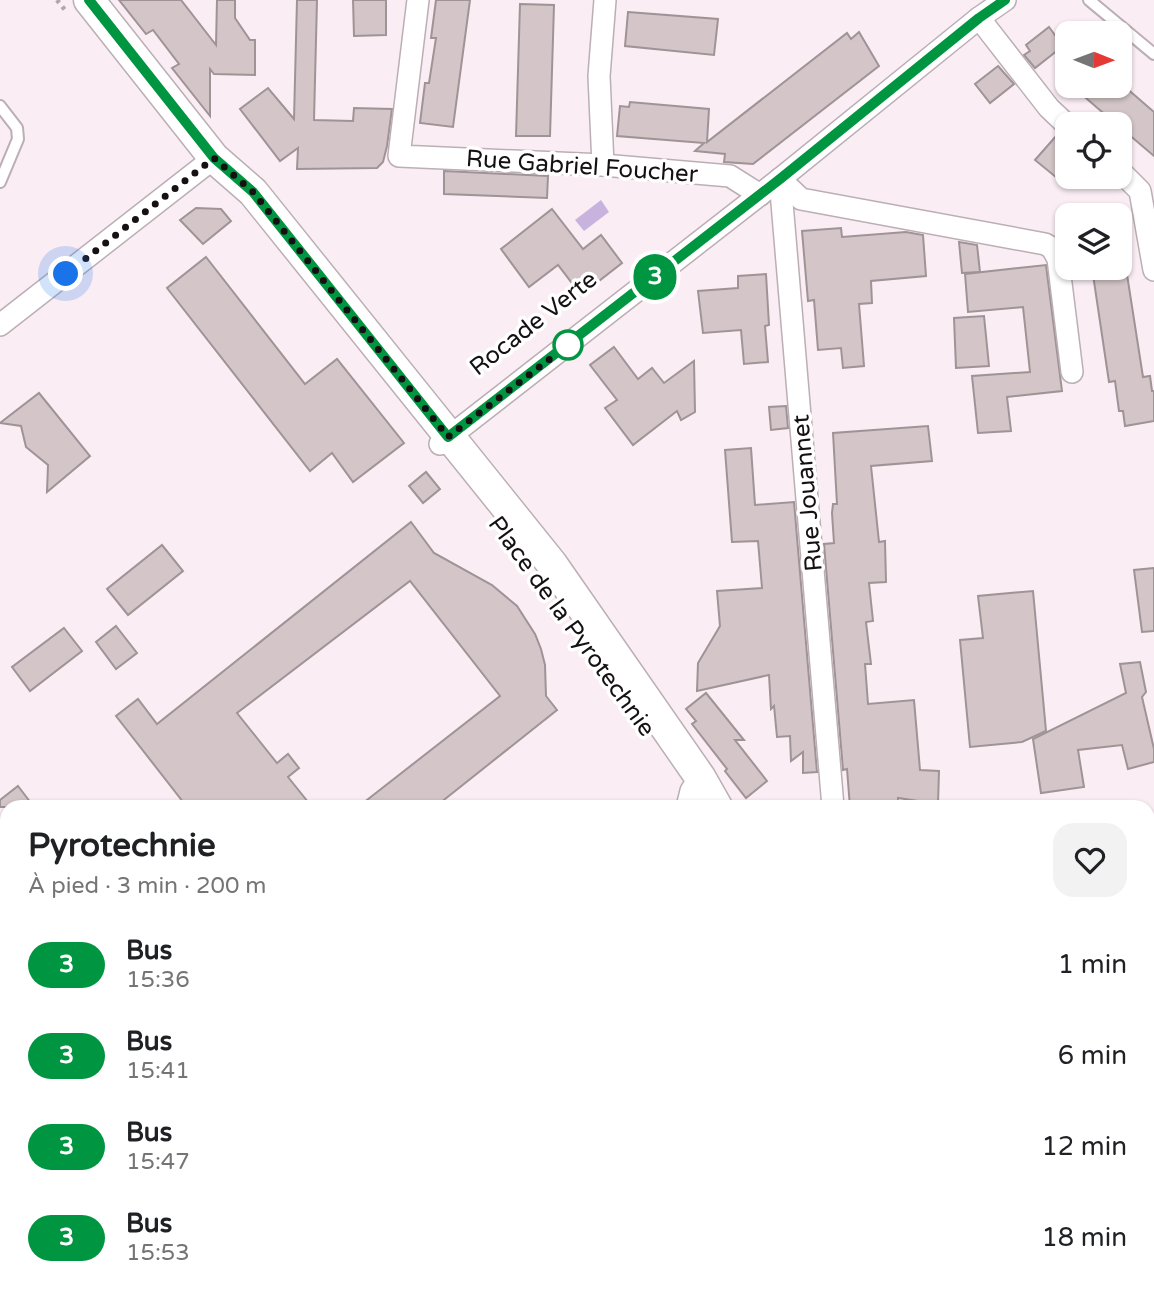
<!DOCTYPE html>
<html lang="fr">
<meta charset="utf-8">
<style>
:root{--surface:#fff;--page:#f2f2f2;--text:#202124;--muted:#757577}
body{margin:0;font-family:"Varela Round",sans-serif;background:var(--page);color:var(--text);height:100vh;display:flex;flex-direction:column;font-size:26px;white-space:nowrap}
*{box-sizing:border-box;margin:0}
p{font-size:23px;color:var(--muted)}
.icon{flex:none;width:38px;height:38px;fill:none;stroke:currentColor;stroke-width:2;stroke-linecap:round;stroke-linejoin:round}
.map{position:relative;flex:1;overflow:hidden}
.drawer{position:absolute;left:0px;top:800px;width:1155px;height:499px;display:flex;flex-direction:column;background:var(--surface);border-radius:21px 21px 0 0;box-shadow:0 2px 5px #0004}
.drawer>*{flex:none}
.badge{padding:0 14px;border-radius:23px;font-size:24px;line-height:46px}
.needle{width:46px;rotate:91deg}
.fabs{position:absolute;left:1055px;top:21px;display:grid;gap:14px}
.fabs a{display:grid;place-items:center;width:77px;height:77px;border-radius:14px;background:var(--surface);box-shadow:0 2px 5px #0004;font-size:35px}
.you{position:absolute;width:35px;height:35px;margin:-18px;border:5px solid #fff;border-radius:50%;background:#1a73e8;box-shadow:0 0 0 10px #1a73e833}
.map>.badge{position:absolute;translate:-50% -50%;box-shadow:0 0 0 4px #fff}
.round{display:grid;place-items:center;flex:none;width:74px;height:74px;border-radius:21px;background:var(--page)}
.head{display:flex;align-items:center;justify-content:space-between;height:119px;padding:0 28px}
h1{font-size:33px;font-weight:800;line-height:52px}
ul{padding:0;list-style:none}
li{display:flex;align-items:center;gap:21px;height:91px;padding:0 28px}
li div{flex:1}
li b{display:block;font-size:26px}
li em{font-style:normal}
li .badge{min-width:77px;font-weight:700;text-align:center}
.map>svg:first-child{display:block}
.water{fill:#c8b3de}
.building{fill:#d3c5c8;stroke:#a09396;stroke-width:2}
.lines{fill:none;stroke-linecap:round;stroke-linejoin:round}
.service-casing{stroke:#bbafb5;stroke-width:14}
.minor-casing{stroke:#bbafb5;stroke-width:24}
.secondary-casing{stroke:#bbafb5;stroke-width:33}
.path{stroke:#b0a6ab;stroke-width:4.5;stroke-dasharray:3.5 5;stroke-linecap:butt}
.service{stroke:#fff;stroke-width:10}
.minor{stroke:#fff;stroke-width:21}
.secondary{stroke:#fff;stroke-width:30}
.line-casing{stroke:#fff;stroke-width:16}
.line{stroke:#009641;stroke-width:10}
.walk{stroke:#151113;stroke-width:7;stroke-dasharray:0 12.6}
.stop-dot{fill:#fff;stroke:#009641;stroke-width:3.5}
.labels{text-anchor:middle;stroke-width:7;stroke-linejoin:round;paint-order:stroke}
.street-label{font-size:24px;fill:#151113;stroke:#fff}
</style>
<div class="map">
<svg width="1154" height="1297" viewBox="0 0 1154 1297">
<rect width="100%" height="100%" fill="#faedf4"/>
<polygon class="water" points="601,200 609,212 584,231 575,220"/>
<g class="building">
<polygon points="119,0 181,0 216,45 217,0 235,0 235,18 250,40 255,40 255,75 214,74 210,69 210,116 172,68 179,64 153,30 146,34"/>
<polygon points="297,0 317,0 314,120 353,121 354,108 392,109 387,146 383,162 377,168 297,169 298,148 280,161 240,109 268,88 294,119"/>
<polygon points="353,0 386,0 386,35 354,36"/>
<polygon points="436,0 470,0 453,127 420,123 425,83 429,83 436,38 431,38"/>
<polygon points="520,4 554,5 550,136 516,136"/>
<polygon points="628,12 718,19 714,55 625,46"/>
<polygon points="1049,27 1063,46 1035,68 1024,55 1030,51 1026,45"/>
<polygon points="859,32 879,66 753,164 724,162 725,154 695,151 704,143 617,136 620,106 629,107 630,102 709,109 707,142 847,33 851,39"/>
<polygon points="998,66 1014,84 990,103 975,84"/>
<polygon points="1072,86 1124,86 1154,112 1154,156 1120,127 1120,124 1116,124"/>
<polygon points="1057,135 1068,145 1068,187 1035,160"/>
<polygon points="444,171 548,176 547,198 444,194"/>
<polygon points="196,208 221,209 231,221 203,244 180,220"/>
<polygon points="552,209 583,249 601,235 622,263 581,295 558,265 529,287 501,249"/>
<polygon points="841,228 842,237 906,232 923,235 926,276 871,281 872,303 859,304 864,366 843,368 841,348 818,350 814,300 808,301 802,231"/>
<polygon points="959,242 977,245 980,272 962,273"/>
<polygon points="206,257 305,384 337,359 404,443 353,482 332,453 310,471 167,288"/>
<polygon points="1046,265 1062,391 1007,397 1011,431 978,433 972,376 1030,372 1023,307 968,312 965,274"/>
<polygon points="1092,268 1126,268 1143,377 1150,376 1152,391 1154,391 1154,421 1125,426 1123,411 1119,411 1115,381 1109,382"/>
<polygon points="766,274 769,325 765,326 768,362 744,364 741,330 703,333 698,291 738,288 738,276"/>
<polygon points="984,316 989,366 956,368 954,318"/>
<polygon points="614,347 638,379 652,368 664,383 694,361 695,412 681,420 677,411 633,445 605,408 617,400 590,365"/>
<polygon points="39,393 90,456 47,492 48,465 26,447 21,426 0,423"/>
<polygon points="786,406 788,428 771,430 769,407"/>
<polygon points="928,426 932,461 871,466 879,542 885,541 886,582 869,583 873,621 866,622 871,664 865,664 868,704 914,700 920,770 939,771 938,804 898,798 898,807 850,807 847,769 843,770 824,544 834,543 832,513 833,504 837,504 833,433"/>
<polygon points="751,448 755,505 794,502 817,772 803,773 803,752 791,761 790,736 777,737 774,706 771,709 769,675 697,691 698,663 720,626 717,591 762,588 758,541 732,542 725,450"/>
<polygon points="426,472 440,489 423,503 409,486"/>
<polygon points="411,522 434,553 492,585 517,606 535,634 541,649 545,665 546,696 557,710 435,807 358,807 500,696 410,581 237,713 277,763 288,754 299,768 288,777 312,807 187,807 116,716 138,699 157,724"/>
<polygon points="162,545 183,571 128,615 107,589"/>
<polygon points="1154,568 1154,631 1142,632 1134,570"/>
<polygon points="1033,591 1046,731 1022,742 970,747 960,640 983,638 978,596"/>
<polygon points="116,626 137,653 116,669 96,642"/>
<polygon points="64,628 82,651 30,691 12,667"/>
<polygon points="1140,662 1146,692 1142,697 1154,749 1154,762 1128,769 1122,745 1078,750 1084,787 1041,793 1033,739 1126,693 1120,664"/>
<polygon points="706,693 744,740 735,740 767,781 746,798 725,771 727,769 692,724 696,721 686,709"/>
<polygon points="18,786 34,807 0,807 0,800"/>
</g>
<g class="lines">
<g class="service-casing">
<g id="service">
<polyline points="1089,0 1154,54"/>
<polyline points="0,106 17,128 18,139 0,182"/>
</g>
</g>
<g class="minor-casing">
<g id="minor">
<polyline points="418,0 399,156 603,165 730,176 760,195"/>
<polyline points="979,18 1049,108 1068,126"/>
<polyline points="603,165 599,76 605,0"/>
<polyline points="1120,171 1140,191 1154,270"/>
<polyline points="780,179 833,807"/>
<polyline points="780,179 801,199 1045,244 1052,248 1058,259 1072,372"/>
<polyline points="0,325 214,158"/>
<polyline points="440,444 780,179 979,18 1005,0"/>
<polyline points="687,807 691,791 700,777"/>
<polyline points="0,1257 7,1252"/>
<polyline points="658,1292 663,1297"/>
<polyline points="1092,1292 1096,1297"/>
<polyline points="754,1297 755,1292"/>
</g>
</g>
<g class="secondary-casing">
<g id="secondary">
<polyline points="89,0 214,158 253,192 552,564 700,777 717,807"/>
<polyline points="1148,881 1154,881"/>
</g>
</g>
<polyline class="path" points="57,0 65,10"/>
<use href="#service" class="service"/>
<use href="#minor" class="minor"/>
<use href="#secondary" class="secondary"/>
</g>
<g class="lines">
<g class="line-casing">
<polyline id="line" points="89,0 214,158 253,192 448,437 780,179 979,18 1005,0"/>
</g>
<use href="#line" class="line"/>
<polyline class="walk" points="66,274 214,158 253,192 448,437 568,345"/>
</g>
<circle class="stop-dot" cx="568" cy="345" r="14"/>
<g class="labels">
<g class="street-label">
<text transform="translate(582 166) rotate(4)" y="8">Rue Gabriel Foucher</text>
<text transform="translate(533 323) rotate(-38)" y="8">Rocade Verte</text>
<text transform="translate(807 493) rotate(-95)" y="8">Rue Jouannet</text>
<text transform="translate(572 626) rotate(54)" y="8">Place de la Pyrotechnie</text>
</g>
</g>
</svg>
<div class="fabs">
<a><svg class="needle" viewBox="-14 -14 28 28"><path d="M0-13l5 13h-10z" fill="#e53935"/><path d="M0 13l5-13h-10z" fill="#757577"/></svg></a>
<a><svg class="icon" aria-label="locate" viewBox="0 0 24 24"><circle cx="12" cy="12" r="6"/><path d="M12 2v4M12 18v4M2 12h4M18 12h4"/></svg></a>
<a><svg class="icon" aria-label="layers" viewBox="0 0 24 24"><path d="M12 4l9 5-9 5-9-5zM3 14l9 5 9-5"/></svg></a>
</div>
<div class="you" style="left:66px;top:274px"></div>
<b class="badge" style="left:655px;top:277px;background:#009641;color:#fff">3</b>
<section class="drawer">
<div class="head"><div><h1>Pyrotechnie</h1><p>À pied · 3 min · 200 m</p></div><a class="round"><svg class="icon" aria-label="heart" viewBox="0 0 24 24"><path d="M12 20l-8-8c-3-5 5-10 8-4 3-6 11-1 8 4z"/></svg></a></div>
<ul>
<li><span class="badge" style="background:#009641;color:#fff">3</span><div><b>Bus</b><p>15:36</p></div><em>1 min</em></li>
<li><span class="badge" style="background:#009641;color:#fff">3</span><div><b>Bus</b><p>15:41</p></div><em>6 min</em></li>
<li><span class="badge" style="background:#009641;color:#fff">3</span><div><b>Bus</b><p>15:47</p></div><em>12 min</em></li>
<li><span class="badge" style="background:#009641;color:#fff">3</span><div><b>Bus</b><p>15:53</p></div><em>18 min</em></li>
</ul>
</section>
</div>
